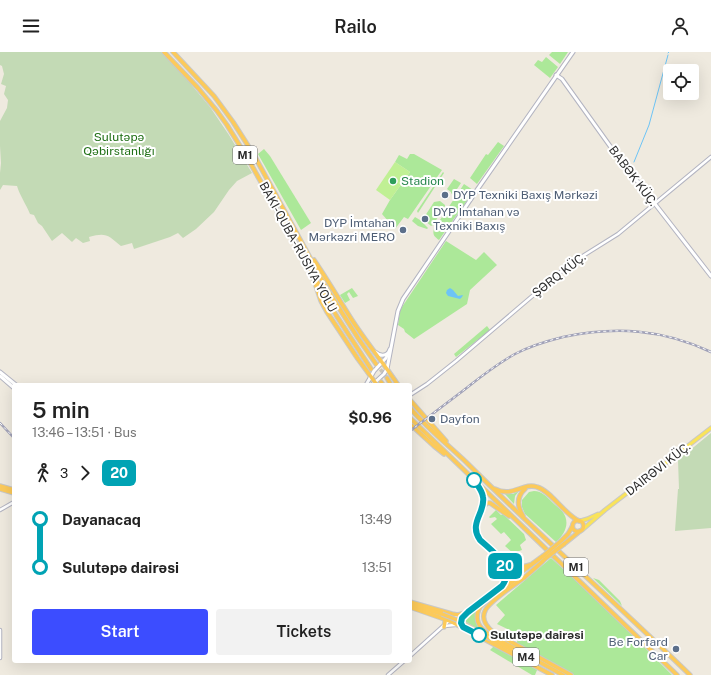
<!DOCTYPE html>
<meta charset="utf-8">
<style>
:root{--surface:#fff;--page:#f2f2f2;--text:#222;--muted:#767676;--accent:#3c4dff}
body{margin:0;font-family:"Public Sans",sans-serif;background:var(--page);color:var(--text);height:100vh;display:flex;flex-direction:column;font-size:15px;white-space:nowrap}
*{box-sizing:border-box;margin:0}
p{font-size:13px;color:var(--muted)}
.icon{flex:none;width:22px;height:22px;fill:none;stroke:currentColor;stroke-width:2;stroke-linecap:round;stroke-linejoin:round}
.map{position:relative;flex:1;overflow:hidden}
.side{position:absolute;left:12px;top:331px;width:400px;height:280px;display:flex;flex-direction:column;background:var(--surface);border-radius:4px;box-shadow:0 4px 16px #0002}
.side>*{flex:none}
.badge{padding:0 8px;border-radius:6px;font-size:14px;line-height:26px}
.tools{position:absolute;left:663px;top:12px;display:grid;gap:8px}
.tools a{display:grid;place-items:center;width:36px;height:36px;border-radius:4px;background:var(--surface);box-shadow:0 4px 16px #0002;font-size:20px}
.map>.badge{position:absolute;translate:-50% -50%;box-shadow:0 0 0 2px #fff}
.legs{display:flex;align-items:center;gap:6px;height:44px;padding:0 20px;font-size:13px}
.legs p{margin-inline-start:auto}
.overview{display:flex;align-items:center;justify-content:space-between;height:68px;padding:0 20px}
h1{font-size:22px;font-weight:600;line-height:30px}
.cta{display:flex;gap:8px;margin-top:auto;padding:8px 20px}
.cta a{flex:1;height:46px;border-radius:4px;background:var(--accent);color:#fff;font-size:16px;font-weight:600;line-height:46px;text-align:center}
.cta a+a{background:var(--page);color:var(--text)}
ul{padding:0 20px;list-style:none}
li{display:flex;align-items:center;gap:14px;height:48px;font-size:15px}
li i{display:grid;place-items:center;width:6px;height:100%;margin:0 5px;background:currentColor}
li i::after{content:'';width:10px;height:10px;margin:-5px;border:3px solid;border-radius:50%;background:var(--surface)}
li p{margin-inline-start:auto}
li:first-child i{background:linear-gradient(#0000 50%,currentColor 0)}
li:last-child i{background:linear-gradient(currentColor 50%,#0000 0)}
header{display:flex;justify-content:space-between;align-items:center;height:52px;padding:0 20px;background:var(--surface);font-size:18px;font-weight:600}
.map>svg:first-child{display:block}
.green{fill:#ace899}
.cemetery{fill:#c3dab5}
.pitch{fill:#c0f094}
.water{fill:#6dc4f6}
.lines{fill:none;stroke-linecap:round;stroke-linejoin:round}
.stream{stroke:#6dc4f6;stroke-width:1}
.trunk-tunnel{stroke:#c8c4bb;stroke-width:3.5;stroke-dasharray:3.5 2;stroke-linecap:butt}
.tertiary-casing{stroke:#b3b4c1;stroke-width:4.5}
.secondary-casing{stroke:#b3b4c1;stroke-width:5}
.primary-casing{stroke:#c8c8c8;stroke-width:5}
.trunk-casing{stroke:#c8c8c8;stroke-width:5.5}
.tertiary{stroke:#fff;stroke-width:2.5}
.secondary{stroke:#fff;stroke-width:3}
.primary{stroke:#f9e35a;stroke-width:3}
.trunk{stroke:#fcca5a;stroke-width:3.5}
.rail-casing{stroke:#a1a2b8;stroke-width:2.5}
.rail{stroke:#fff;stroke-width:1;stroke-dasharray:3;stroke-linecap:butt}
.trunk-bridge-casing{stroke:#c8c8c8;stroke-width:5.5;stroke-linecap:butt}
.trunk-bridge{stroke:#fcca5a;stroke-width:3.5}
.line-1-casing{stroke:#fff;stroke-width:9}
.line-1{stroke:#00a3b4;stroke-width:6}
.leisure-dot{fill:#2e9e5b;stroke:#fff;stroke-width:1.5}
.service-dot{fill:#5c6f8a;stroke:#fff;stroke-width:1.5}
.stop-1-dot{fill:#fff;stroke:#00a3b4;stroke-width:2}
.labels{text-anchor:middle;stroke-width:4;stroke-linejoin:round;paint-order:stroke}
.shield{fill:#fff;stroke:#6c6c6c;stroke-width:1}
.shield-label{font-size:11px;font-weight:bold;fill:#2d2d2d}
.park-label{font-size:12px;fill:#217017;stroke:#fff}
.street-label{font-size:12px;fill:#2d2d2d;stroke:#fff}
.leisure-label{font-size:12px;fill:#27864d;stroke:#fff;text-anchor:start}
.service-label{font-size:12px;fill:#4e5e75;stroke:#fff;text-anchor:start}
.stop-label{font-size:12px;font-weight:bold;fill:#2d2d2d;stroke:#fff;text-anchor:start}
</style>
<header><svg class="icon" aria-label="menu" viewBox="0 0 24 24"><path d="M4 6h16M4 12h16M4 18h16"/></svg>Railo<svg class="icon" aria-label="person" viewBox="0 0 24 24"><circle cx="12" cy="8" r="4"/><path d="M4 21q1-7 8-7t8 7"/></svg></header>
<div class="map">
<svg width="711" height="623" viewBox="0 0 711 623">
<rect width="100%" height="100%" fill="#efeadf"/>
<g class="green">
<polygon points="552,0 568,0 560,12 549,3"/>
<polygon points="546,5 558,15 550,26 534,13 538,8 542,10"/>
<polygon points="498,90 504,94 477,132 470,126 486,102 488,103"/>
<polygon points="264,97 270,104 311,171 301,178 258,102"/>
<polygon points="410,102 414,102 442,118 408,167 404,165 395,177 382,162 390,148 410,120 395,110 399,103 407,107"/>
<polygon points="443,120 444,121 418,161 417,159"/>
<polygon points="454,127 461,131 453,143 451,141 451,140 447,137"/>
<path d="M464,132L473,138V140L439,188C435,185 432,183 434,177Z"/>
<polygon points="440,149 445,153 445,154 433,173 431,174 423,167 434,150"/>
<polygon points="415,165 420,168 428,176 427,177 418,174 412,169"/>
<polygon points="446,189 476,208 484,200 497,213 470,238 467,252 414,287 405,280 404,277 398,273 400,259 402,255"/>
<polygon points="352,236 358,244 353,246 349,240 347,242 350,248 345,251 340,243"/>
<polygon points="487,274 490,278 456,305 454,302"/>
<polygon points="519,439 515,444 514,452 504,441 513,442"/>
<path d="M534,439C542,439 547,445 552,450C555,453 559,456 562,459C571,470 565,482 556,490L525,462L522,455V448L529,440Z"/>
<polygon points="496,458 501,463 503,462 524,482 526,488 520,493 522,498 513,501 505,494 511,488 504,480 501,482 491,472 497,467 495,465 490,466 489,465"/>
<polygon points="551,506 597,548 672,623 574,623 516,592 520,583 497,572 505,563 496,553"/>
<polygon points="593,526 599,528 620,549 622,554"/>
<path d="M479,553C473,562 475,572 482,580L463,568L466,564Z"/>
<polygon points="494,594 537,618 535,623 532,623 490,598"/>
</g>
<g class="cemetery">
<path d="M0,0H161L184,24L210,55L229,83L252,121L237,129L229,138L214,160L196,177L183,186L178,181L170,185L134,197L132,191L121,194C108,183 106,180 89,185L90,189L83,191L76,186L72,190L62,181L52,189L42,174L38,171L34,163L30,162C26,152 20,144 17,134L3,133L0,138V121L1,111L0,94V69L7,56L8,48L4,42L6,34L1,32L4,22L2,14L0,13Z"/>
<polygon points="711,381 711,476 675,479 678,437 679,437 678,408"/>
</g>
<polygon class="pitch" points="395,110 410,120 390,148 376,138"/>
<polygon class="water" points="450,236 453,238 458,244 463,243 462,245 460,247 448,244 446,241 447,238"/>
<g class="lines">
<g class="stream">
<polyline points="668,1 669,0"/>
<polyline points="634,110 649,73 668,3"/>
</g>
<polyline class="trunk-tunnel" points="377,313 387,326"/>
<g class="tertiary-casing">
<g id="tertiary">
<polyline points="410,343 427,332 456,309 570,212 618,182 711,105"/>
<polyline points="0,458 14,450"/>
<polyline points="444,574 455,573"/>
<polyline points="0,578 0,606"/>
<polyline points="410,604 451,567 458,563"/>
<polyline points="388,623 404,609"/>
</g>
</g>
<g class="secondary-casing">
<g id="secondary">
<polyline points="556,23 562,27 610,94 711,224"/>
<path d="M375,300C379,303 384,305 388,301"/>
<polyline points="0,320 16,333"/>
<polyline points="0,324 14,336"/>
<polyline points="366,333 374,319 386,306 390,297"/>
<polyline points="372,333 384,322 387,317 398,259 403,247 477,138 573,0"/>
</g>
</g>
<g class="primary-casing">
<g id="primary">
<polyline points="580,469 587,467 598,462"/>
<polyline points="582,478 605,458 711,376"/>
</g>
</g>
<g class="trunk-casing">
<g id="trunk">
<polyline points="164,0 198,36 217,59 227,73 248,107 336,263 371,317"/>
<polyline points="173,0 214,44 233,70 254,103 327,237 358,286 376,312"/>
<path d="M314,208C327,227 338,246 350,265C365,289 383,310 398,333"/>
<polyline points="314,228 321,249 327,260 358,307 377,333"/>
<polyline points="387,326 391,333"/>
<polyline points="381,330 383,333"/>
<polyline points="410,348 446,389"/>
<path d="M410,356C427,376 448,393 467,411C540,484 616,551 690,623"/>
<polyline points="410,366 677,623"/>
<polyline points="410,372 434,394 444,402"/>
<polyline points="0,434 14,438"/>
<path d="M478,434C493,455 469,465 478,484C482,491 496,503 502,509C508,518 508,526 502,534"/>
<polyline points="0,437 14,441"/>
<path d="M495,437C513,446 523,430 537,435C551,439 564,462 579,469"/>
<polyline points="483,455 487,451 490,451 493,453 509,464"/>
<path d="M523,464C517,454 516,445 525,437"/>
<circle cx="578" cy="474" r="5.5"/>
<polyline points="561,489 568,482 572,475"/>
<polyline points="564,492 580,479"/>
<path d="M546,506C539,513 532,519 525,525C516,532 488,550 485,559C481,567 487,575 493,580L571,623"/>
<path d="M503,509C511,514 519,517 529,513"/>
<polyline points="492,545 516,527"/>
<polyline points="410,550 452,562 458,563 465,561"/>
<polyline points="410,553 442,562"/>
<polyline points="410,555 450,569 552,623"/>
<polyline points="478,559 480,555 485,550"/>
<path d="M461,572C460,567 464,563 467,560L543,504"/>
<polyline points="444,575 445,570 445,566"/>
<polyline points="490,583 563,623"/>
<polyline points="491,587 531,608"/>
</g>
</g>
<use href="#tertiary" class="tertiary"/>
<use href="#secondary" class="secondary"/>
<use href="#primary" class="primary"/>
<use href="#trunk" class="trunk"/>
<g class="rail-casing">
<g id="rail">
<polyline points="0,371 14,386"/>
<path d="M410,379C427,366 444,353 460,341C478,327 495,313 515,302C530,294 547,289 563,285C616,274 662,277 711,300"/>
</g>
</g>
<use href="#rail" class="rail"/>
<g class="trunk-bridge-casing">
<g id="trunk-bridge">
<polyline points="543,504 561,489"/>
<polyline points="546,506 564,492"/>
<path d="M478,559C475,570 480,577 490,583"/>
<polyline points="442,562 457,568 491,587"/>
</g>
</g>
<use href="#trunk-bridge" class="trunk-bridge"/>
</g>
<g class="lines">
<g class="line-1-casing">
<path id="line-1" d="M474,428C477,433 482,438 483,445C486,460 468,471 480,488C493,500 516,515 502,534L468,560L462,566L461,571L463,575L479,583"/>
</g>
<use href="#line-1" class="line-1"/>
</g>
<circle class="leisure-dot" cx="393" cy="129" r="4"/>
<g class="service-dot">
<circle cx="445" cy="143" r="4"/>
<circle cx="425" cy="167" r="4"/>
<circle cx="403" cy="178" r="4"/>
<circle cx="432" cy="367" r="4"/>
<circle cx="676" cy="597" r="4"/>
</g>
<g class="stop-1-dot">
<circle cx="474" cy="428" r="7"/>
<circle cx="479" cy="583" r="7"/>
</g>
<g class="labels">
<g class="shield">
<rect x="233" y="94" width="24" height="18" rx="3"/>
<rect x="564" y="506" width="24" height="18" rx="3"/>
<rect x="513" y="596" width="26" height="18" rx="3"/>
</g>
<g class="shield-label">
<text x="245" y="107">M1</text>
<text x="576" y="519">M1</text>
<text x="526" y="609">M4</text>
</g>
<g class="park-label">
<text x="119" y="89">Sulutəpə<tspan x="119" dy="14">Qəbirstanlığı</tspan></text>
</g>
<g class="street-label">
<text transform="translate(633 124) rotate(53)" y="4">BABƏK KÜÇ.</text>
<text transform="translate(298 195) rotate(61)" y="4">BAKI-QUBA-RUSIYA YOLU</text>
<text transform="translate(559 223) rotate(-38)" y="4">ŞƏRQ KÜÇ.</text>
<text transform="translate(658 417) rotate(-38)" y="4">DAIRƏVI KÜÇ.</text>
</g>
<g class="leisure-label">
<text x="401" y="133">Stadion</text>
</g>
<g class="service-label">
<text x="453" y="147">DYP Texniki Baxış Mərkəzi</text>
<text x="433" y="164">DYP İmtahan və<tspan x="433" dy="14">Texniki Baxış</tspan></text>
<text x="395" y="175" text-anchor="end">DYP İmtahan<tspan x="395" dy="14">Mərkəzri MERO</tspan></text>
<text x="440" y="371">Dayfon</text>
<text x="668" y="594" text-anchor="end">Be Forfard<tspan x="668" dy="14">Car</tspan></text>
</g>
<g class="stop-label">
<text x="490" y="587">Sulutəpə dairəsi</text>
</g>
</g>
</svg>
<div class="tools">
<a><svg class="icon" aria-label="locate" viewBox="0 0 24 24"><circle cx="12" cy="12" r="6"/><path d="M12 2v4M12 18v4M2 12h4M18 12h4"/></svg></a>
</div>
<b class="badge" style="left:505px;top:514px;background:#00a3b4;color:#fff">20</b>
<section class="side">
<div class="overview"><div><h1>5 min</h1><p>13:46 – 13:51 · Bus</p></div><b>$0.96</b></div>
<div class="legs"><svg class="icon" aria-label="walk" viewBox="0 0 24 24"><circle cx="13" cy="4" r="2"/><path d="M13 8l-2 6 4 7M11 14l-3 7M7 12l3-4h3l4 4"/></svg>3<svg class="icon" aria-label="forward" viewBox="0 0 24 24"><path d="M9 5l7 7-7 7"/></svg><b class="badge" style="background:#00a3b4;color:#fff">20</b></div>
<ul>
<li><i style="color:#00a3b4"></i><b>Dayanacaq</b><p>13:49</p></li>
<li><i style="color:#00a3b4"></i><b>Sulutəpə dairəsi</b><p>13:51</p></li>
</ul>
<div class="cta"><a>Start</a><a>Tickets</a></div>
</section>
</div>
